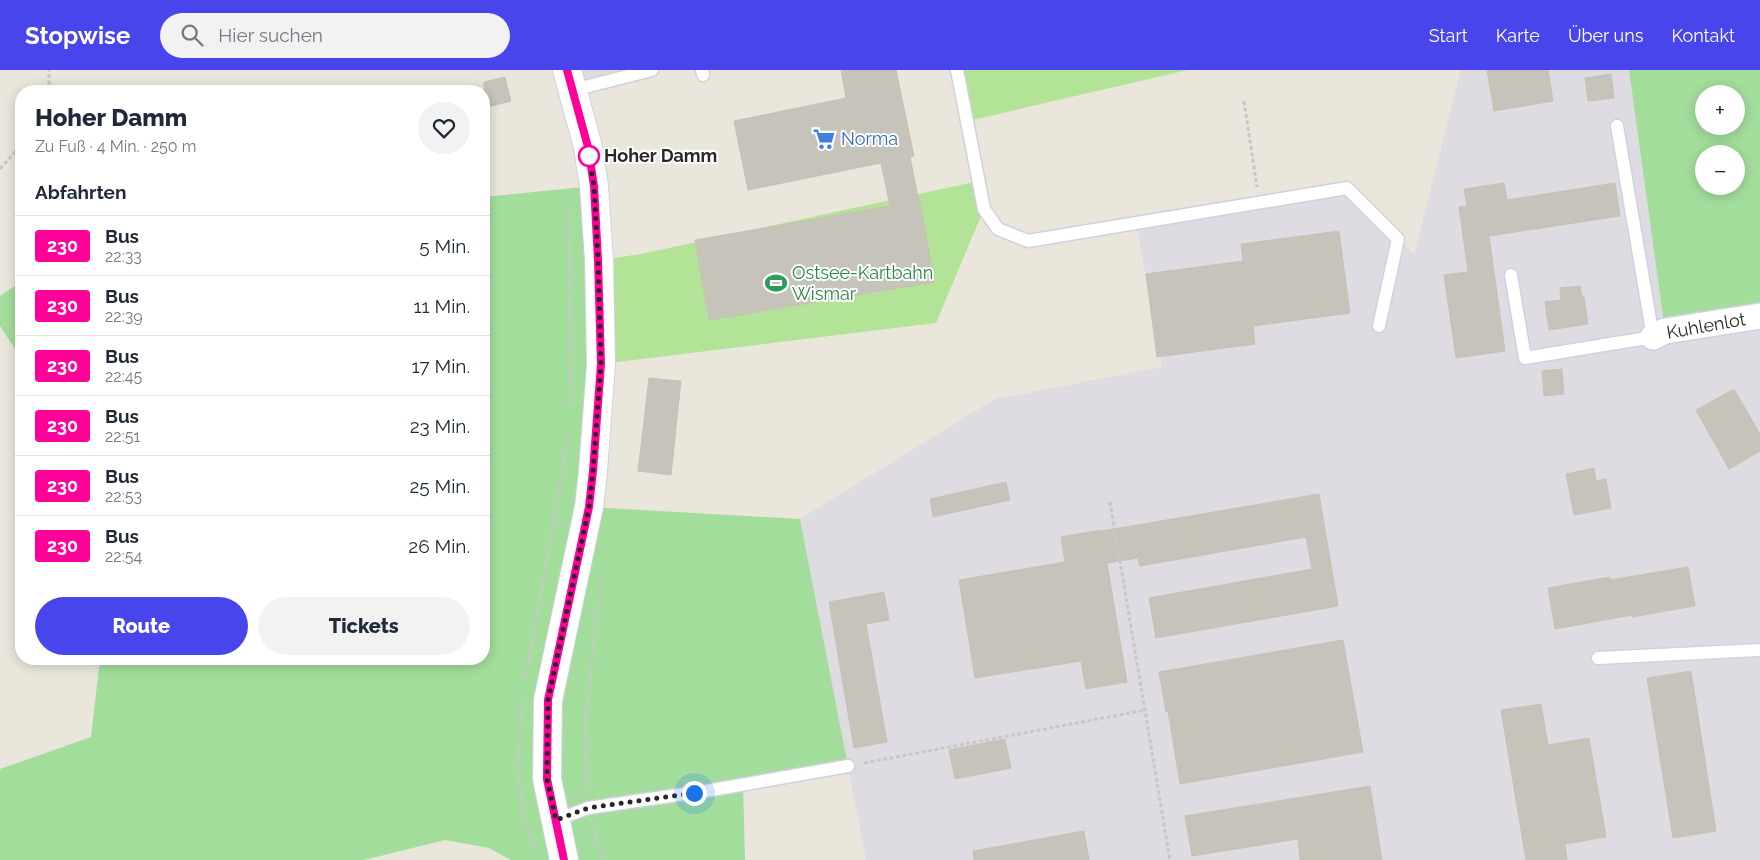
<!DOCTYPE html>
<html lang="de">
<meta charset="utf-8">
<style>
:root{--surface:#fff;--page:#f2f2f3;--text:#1f2937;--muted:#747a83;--line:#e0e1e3;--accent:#4945ec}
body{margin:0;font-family:Raleway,sans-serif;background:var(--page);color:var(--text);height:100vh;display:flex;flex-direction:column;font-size:19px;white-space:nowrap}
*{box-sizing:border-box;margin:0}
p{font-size:16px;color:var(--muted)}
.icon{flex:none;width:28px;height:28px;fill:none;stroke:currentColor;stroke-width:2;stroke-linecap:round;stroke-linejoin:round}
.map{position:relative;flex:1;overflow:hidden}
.panel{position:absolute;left:15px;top:15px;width:475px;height:580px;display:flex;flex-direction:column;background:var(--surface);border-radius:20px;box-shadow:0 2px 12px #0003}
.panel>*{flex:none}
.badge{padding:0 10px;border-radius:4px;font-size:18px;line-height:32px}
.controls{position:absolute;left:1695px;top:15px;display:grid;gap:10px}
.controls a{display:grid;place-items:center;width:50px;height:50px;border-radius:50%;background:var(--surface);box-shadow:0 2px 12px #0003;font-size:25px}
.you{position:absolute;width:25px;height:25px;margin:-12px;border:4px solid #fff;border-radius:50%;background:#1a73e8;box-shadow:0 0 0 8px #1a73e833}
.map>.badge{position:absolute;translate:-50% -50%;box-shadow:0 0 0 2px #fff}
h2{padding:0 20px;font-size:19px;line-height:45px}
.round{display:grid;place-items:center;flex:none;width:52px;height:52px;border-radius:26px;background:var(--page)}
.overview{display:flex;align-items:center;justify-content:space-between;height:85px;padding:0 20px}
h1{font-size:24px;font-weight:800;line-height:38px}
.button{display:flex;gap:10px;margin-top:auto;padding:10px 20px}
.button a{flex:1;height:58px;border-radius:30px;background:var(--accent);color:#fff;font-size:20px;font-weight:800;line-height:58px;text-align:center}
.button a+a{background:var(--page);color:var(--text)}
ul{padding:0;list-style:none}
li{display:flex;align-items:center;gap:15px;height:60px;padding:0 20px;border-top:1px solid var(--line)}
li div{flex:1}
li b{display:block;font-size:19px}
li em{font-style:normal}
li .badge{min-width:55px;font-weight:700;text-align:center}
header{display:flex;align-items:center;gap:30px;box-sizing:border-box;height:70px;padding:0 25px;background:var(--accent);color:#fff}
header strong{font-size:24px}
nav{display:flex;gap:28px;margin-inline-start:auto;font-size:18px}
.search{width:350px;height:45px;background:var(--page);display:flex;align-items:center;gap:12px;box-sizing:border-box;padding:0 18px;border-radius:28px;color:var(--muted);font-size:19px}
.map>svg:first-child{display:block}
.industrial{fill:#dfdbe2}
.green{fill:#a3dd9b;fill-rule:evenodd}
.pitch{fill:#b3e397}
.building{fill:#c5c3ba;stroke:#c5c2b5}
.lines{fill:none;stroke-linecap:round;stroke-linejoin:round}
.service-casing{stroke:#d0d0e0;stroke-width:15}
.minor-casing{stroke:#d0d0e0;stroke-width:28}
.secondary-casing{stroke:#d0d0e0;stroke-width:30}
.path{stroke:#c7c7c7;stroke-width:3;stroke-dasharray:4 2.5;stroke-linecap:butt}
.service{stroke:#fff;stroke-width:12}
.minor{stroke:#fff;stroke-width:25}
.secondary{stroke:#fff;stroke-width:28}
.line-casing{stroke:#fff;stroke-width:11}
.line{stroke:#f09;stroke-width:8}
.walk{stroke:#282828;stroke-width:5;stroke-dasharray:0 9}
.stop-dot{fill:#fff;stroke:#f09;stroke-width:2.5}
.labels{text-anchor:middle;stroke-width:4;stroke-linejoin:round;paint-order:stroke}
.shop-label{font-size:18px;fill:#366cbe;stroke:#fff;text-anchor:start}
.stop-label{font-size:18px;font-weight:bold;fill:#282828;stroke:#fff;text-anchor:start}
.leisure-label{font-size:18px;fill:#27864d;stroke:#fff;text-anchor:start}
.street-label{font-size:18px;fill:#282828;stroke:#fff}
</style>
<header>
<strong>Stopwise</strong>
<div class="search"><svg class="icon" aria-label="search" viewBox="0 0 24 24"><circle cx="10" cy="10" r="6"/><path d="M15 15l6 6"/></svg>Hier suchen</div>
<nav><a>Start</a><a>Karte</a><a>Über uns</a><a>Kontakt</a></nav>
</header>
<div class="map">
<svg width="1760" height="790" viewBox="0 0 1760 790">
<rect width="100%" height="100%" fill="#eae6db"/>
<g class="industrial">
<polygon points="567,0 652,0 573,20"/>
<polygon points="1461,0 1629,0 1665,261 1760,246 1760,790 866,790 800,449 995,329 1162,297 1136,153 1347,118 1414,184"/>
</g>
<g class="green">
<path d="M1629,0H1760V246L1665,261ZM1704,24H1736V56H1704ZM1704,84H1736V116H1704Z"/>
<polygon points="594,116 589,437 800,449 848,696 743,714 745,790 511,790 489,778 445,770 364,790 0,790 0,699 91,667 100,589 484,589 484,127"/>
<polygon points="21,212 21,288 0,256 0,226"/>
</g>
<g class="pitch">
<polygon points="957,0 1188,0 968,51"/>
<polygon points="979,111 984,139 936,253 601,294 599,190 641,184"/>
</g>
<g class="building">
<polygon points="841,0 896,0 914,86 910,87 919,132 920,131 934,212 709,250 695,170 890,136 881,93 748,120 734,51 846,28"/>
<polygon points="1487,0 1548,0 1553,31 1494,41"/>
<polygon points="1611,4 1614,28 1588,31 1585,8"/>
<polygon points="505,7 511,31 484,38 484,12"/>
<polygon points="1504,113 1507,130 1615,113 1620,146 1489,166 1505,281 1456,288 1444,205 1468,202 1459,137 1467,136 1464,119"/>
<polygon points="1339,161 1350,243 1253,256 1255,274 1157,287 1146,204 1243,191 1241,174"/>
<polygon points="1580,216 1582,227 1584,227 1588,254 1549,260 1545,232 1561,230 1560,218"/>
<polygon points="1562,299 1564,324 1544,326 1542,301"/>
<polygon points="649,308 681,311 671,405 638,401"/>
<polygon points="1734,319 1760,364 1760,381 1729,399 1696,340"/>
<polygon points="1594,398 1596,411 1606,409 1611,438 1574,445 1566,404"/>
<polygon points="1006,412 1010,430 933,447 930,429"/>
<polygon points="1319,424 1338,536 1156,568 1149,528 1312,499 1306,467 1140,496 1138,488 1107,493 1127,612 1086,619 1081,591 975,608 959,510 1065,492 1061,467 1102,460 1102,461"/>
<polygon points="1688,497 1695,536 1632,547 1632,545 1555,559 1548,518 1610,507 1610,510"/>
<polygon points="884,522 889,550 866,554 887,672 854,678 829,532"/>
<polygon points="1343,570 1363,682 1180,714 1168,641 1166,642 1159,602"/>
<polygon points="1691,601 1716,761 1673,768 1647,608"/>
<polygon points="1541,634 1548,675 1589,668 1606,767 1565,774 1567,790 1526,790 1501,640"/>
<polygon points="1005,669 1011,698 955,709 949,680"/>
<polygon points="1370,716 1382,790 1300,790 1298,769 1192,786 1185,746"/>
<polygon points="1084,761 1089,790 974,790 973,781"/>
</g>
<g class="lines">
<g class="service-casing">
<g id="service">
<polyline points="702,0 703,5"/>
<polyline points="957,0 984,139 998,159 1028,171 1347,118 1398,169 1379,256"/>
<polyline points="573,20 652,0"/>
<polyline points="1511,205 1525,288 1653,267 1617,56"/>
<polyline points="1598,588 1760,580"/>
<polyline points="556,750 588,738 712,720 848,696"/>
</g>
</g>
<g class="minor-casing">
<polyline id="minor" points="1653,267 1665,261 1760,246"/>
</g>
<g class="secondary-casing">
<polyline id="secondary" points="564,790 547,709 548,630 589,437 593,401 601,294 599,190 594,116 588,77 567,0"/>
</g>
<g class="path">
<polyline points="49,21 49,0"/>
<polyline points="1244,31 1257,117"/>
<polyline points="0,99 21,75"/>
<polyline points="569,135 571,334"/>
<polyline points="1110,432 1170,790"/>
<polyline points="526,607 569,365"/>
<polyline points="522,628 518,695 523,745 535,782"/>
<polyline points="864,693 1146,640"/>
<polyline points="587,722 585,654 601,511"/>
<polyline points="593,755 603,790"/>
</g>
<use href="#service" class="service"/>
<use href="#minor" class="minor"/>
<use href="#secondary" class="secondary"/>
</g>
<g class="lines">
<g class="line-casing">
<polyline id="line" points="564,790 547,709 548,630 589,437 593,401 601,294 598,190 594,116 588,77 567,0"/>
</g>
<use href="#line" class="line"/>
<polyline class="walk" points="589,86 594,116 598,190 601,294 593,401 589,437 548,630 547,709 556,750 588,738 694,723"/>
</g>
<defs>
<g id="supermarket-bare" transform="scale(1.725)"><path d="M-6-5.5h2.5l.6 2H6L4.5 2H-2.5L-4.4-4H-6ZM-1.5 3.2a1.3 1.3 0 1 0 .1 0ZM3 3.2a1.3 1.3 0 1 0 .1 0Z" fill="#3f7fe0" stroke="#fff" stroke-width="2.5" paint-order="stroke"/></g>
<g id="stadium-bare" transform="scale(1.725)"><path d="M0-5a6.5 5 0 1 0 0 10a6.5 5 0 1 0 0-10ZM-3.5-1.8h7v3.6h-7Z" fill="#2e9e5b" stroke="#fff" stroke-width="2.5" paint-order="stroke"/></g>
</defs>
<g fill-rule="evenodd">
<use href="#supermarket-bare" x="824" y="69"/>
<use href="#stadium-bare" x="776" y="213"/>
</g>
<circle class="stop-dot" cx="589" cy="86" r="10"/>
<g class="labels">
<g class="shop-label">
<text x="841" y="75">Norma</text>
</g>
<g class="stop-label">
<text x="604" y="92">Hoher Damm</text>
</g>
<g class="leisure-label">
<text x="792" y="209">Ostsee-Kartbahn<tspan x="792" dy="21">Wismar</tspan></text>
</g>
<g class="street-label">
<text transform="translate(1706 256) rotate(-10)" y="6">Kuhlenlot</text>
</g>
</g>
</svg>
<div class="controls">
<a>+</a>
<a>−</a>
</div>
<div class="you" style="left:694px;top:723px"></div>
<section class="panel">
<div class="overview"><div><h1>Hoher Damm</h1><p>Zu Fuß · 4 Min. · 250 m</p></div><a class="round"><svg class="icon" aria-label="heart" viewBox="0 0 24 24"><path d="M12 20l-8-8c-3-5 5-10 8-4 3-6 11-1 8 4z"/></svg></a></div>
<h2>Abfahrten</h2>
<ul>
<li><span class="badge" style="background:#f09;color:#fff">230</span><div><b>Bus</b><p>22:33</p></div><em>5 Min.</em></li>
<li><span class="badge" style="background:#f09;color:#fff">230</span><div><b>Bus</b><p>22:39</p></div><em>11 Min.</em></li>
<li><span class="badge" style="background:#f09;color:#fff">230</span><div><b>Bus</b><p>22:45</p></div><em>17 Min.</em></li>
<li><span class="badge" style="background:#f09;color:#fff">230</span><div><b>Bus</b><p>22:51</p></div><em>23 Min.</em></li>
<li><span class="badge" style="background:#f09;color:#fff">230</span><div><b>Bus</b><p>22:53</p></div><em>25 Min.</em></li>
<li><span class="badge" style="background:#f09;color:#fff">230</span><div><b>Bus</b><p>22:54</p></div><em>26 Min.</em></li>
</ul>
<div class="button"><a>Route</a><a>Tickets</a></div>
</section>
</div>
